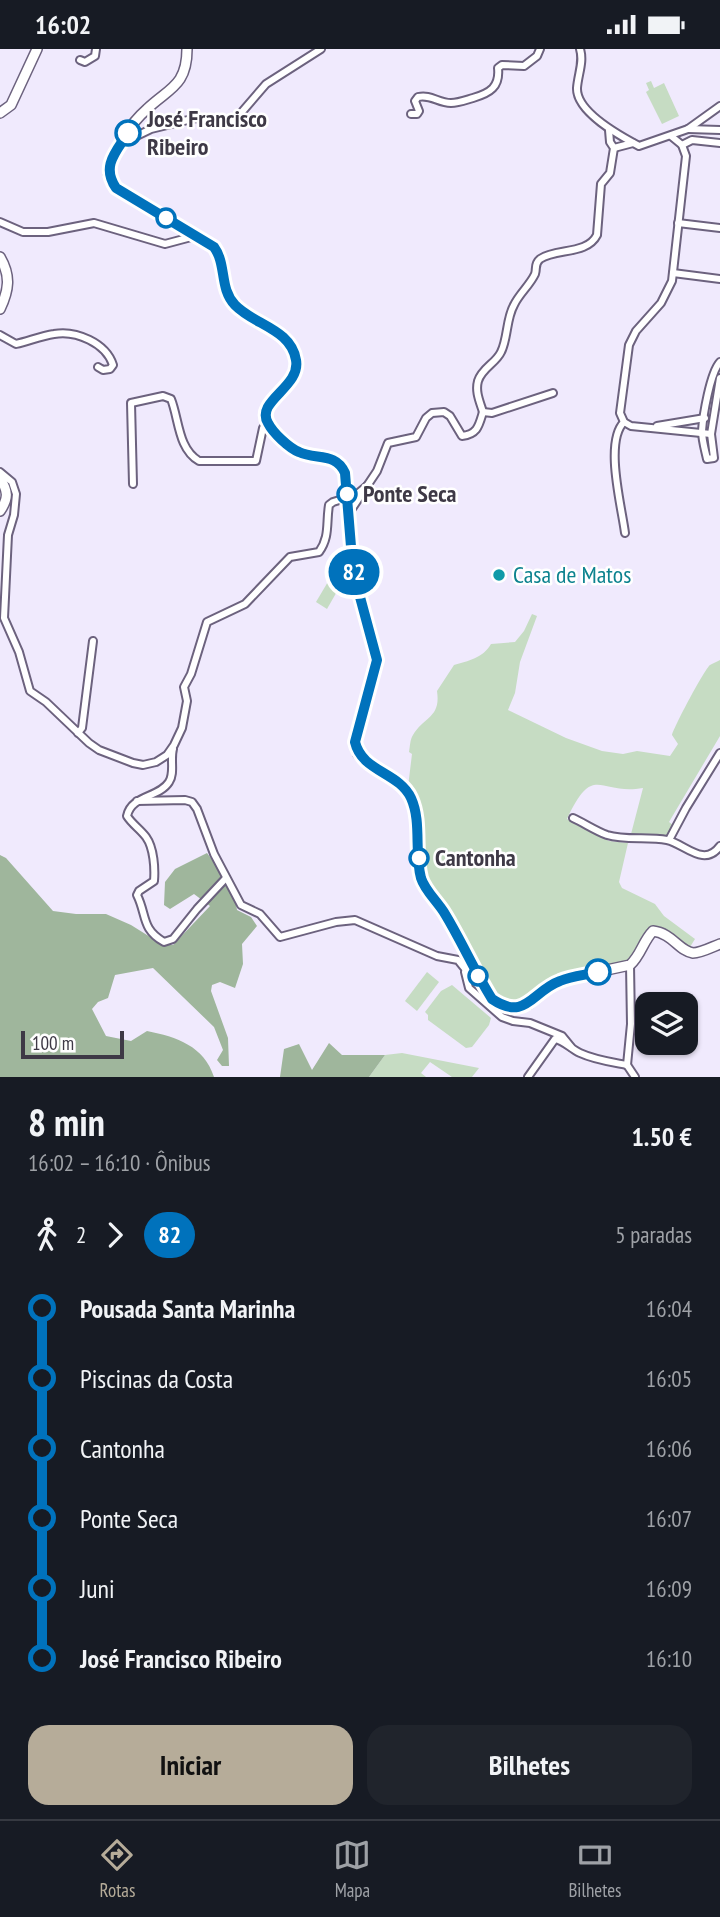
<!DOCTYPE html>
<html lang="pt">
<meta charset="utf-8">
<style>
:root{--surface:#171b24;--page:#20242c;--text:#f1f3f6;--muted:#9ea1a6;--line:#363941;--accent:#b6ac99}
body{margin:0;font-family:"PT Sans Narrow",sans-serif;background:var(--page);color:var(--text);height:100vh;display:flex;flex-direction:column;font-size:26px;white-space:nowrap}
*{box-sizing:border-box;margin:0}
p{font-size:23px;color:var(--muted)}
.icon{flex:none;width:38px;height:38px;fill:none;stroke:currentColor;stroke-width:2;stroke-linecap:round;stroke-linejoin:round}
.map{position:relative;height:1028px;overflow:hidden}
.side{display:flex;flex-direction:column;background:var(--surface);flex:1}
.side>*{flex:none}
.badge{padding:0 14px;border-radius:23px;font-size:24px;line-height:46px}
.controls{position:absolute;left:635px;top:943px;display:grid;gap:14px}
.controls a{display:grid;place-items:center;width:63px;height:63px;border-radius:14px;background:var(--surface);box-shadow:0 2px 5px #0004;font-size:35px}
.scale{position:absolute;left:21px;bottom:18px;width:103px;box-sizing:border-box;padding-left:7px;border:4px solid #3e3946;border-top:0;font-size:19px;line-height:24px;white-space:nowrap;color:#3e3946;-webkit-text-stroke:5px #fff;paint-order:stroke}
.map>.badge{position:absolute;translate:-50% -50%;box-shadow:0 0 0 4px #fff}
.legs{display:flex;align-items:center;gap:10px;height:77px;padding:0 28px;font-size:23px}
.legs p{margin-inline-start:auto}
.summary{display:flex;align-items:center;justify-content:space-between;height:119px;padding:0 28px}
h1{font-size:38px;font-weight:600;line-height:52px}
.primary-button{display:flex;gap:14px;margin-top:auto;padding:14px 28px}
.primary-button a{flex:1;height:80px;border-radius:21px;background:var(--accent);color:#111;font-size:28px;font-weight:600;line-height:80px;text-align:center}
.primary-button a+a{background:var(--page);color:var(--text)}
ul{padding:0 28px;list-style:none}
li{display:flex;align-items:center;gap:24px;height:70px;font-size:26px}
li i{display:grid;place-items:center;width:10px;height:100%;margin:0 9px;background:currentColor}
li i::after{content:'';width:18px;height:18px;margin:-9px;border:5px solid;border-radius:50%;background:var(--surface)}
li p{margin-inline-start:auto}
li:first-child i{background:linear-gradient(#0000 50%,currentColor 0)}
li:last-child i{background:linear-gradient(currentColor 50%,#0000 0)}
.status{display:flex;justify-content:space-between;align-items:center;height:49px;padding:0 35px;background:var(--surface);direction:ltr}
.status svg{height:19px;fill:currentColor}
.menu{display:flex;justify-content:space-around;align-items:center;height:98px;border-top:2px solid var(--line);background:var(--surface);font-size:19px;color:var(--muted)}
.menu a{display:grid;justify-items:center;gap:4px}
.menu .active{color:var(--accent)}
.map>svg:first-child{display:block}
.green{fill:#c6dcc3}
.forest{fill:#9fb69c}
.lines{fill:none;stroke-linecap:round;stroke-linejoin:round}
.street-casing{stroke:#6c627e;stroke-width:10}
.secondary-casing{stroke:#6c627e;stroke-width:12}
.street{stroke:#fff;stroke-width:6}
.secondary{stroke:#fff;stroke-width:9}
.line-1-casing{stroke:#fff;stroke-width:16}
.line-1{stroke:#0072bc;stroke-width:10}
.stop-1-dot{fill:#fff;stroke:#0072bc;stroke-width:3.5}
.culture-dot{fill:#0f9aa8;stroke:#fff;stroke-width:2.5}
.labels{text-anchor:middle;stroke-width:5;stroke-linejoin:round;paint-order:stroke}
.stop-label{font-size:24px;font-weight:bold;fill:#3e3946;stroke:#fff;text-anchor:start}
.culture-label{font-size:24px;fill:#0d838f;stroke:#fff;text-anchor:start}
</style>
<div class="status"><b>16:02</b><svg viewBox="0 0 49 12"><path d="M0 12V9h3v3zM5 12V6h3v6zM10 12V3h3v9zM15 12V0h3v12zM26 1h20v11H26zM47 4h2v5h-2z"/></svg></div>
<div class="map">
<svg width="720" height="1028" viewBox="0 0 720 1028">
<rect width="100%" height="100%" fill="#f0eafd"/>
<g class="green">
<polygon points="651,32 654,39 664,34 679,67 662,75 646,43 649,41 646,34"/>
<polygon points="332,526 343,532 327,560 316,553"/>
<path d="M532,565L537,567L520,613L515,644L508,661L566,689L602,702L623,705L637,702L670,707L678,695L672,686C675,676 704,621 710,616C713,614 717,613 720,611V687L669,773L673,776L665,789L631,785L643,739C599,747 594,712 567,770L609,792L628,794L619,833L622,839L655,855L664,867L695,890L690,898C676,889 668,877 650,879L641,890L638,902L629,912L569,926L524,954L512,956L497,951L425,830L423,810L426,806V800L422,796L417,752L408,738L412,705L409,703C410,698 410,690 413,686C424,667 441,669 437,642L454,616C468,612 483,609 491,595L515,593L524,582Z"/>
<polygon points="427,923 439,933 417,962 405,952"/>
<polygon points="452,936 491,969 489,976 472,998 466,999 428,971 428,966 425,963 441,942"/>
<polygon points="402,1004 479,1019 472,1028 452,1028 430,1013 421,1024 426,1028 369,1028 385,1006"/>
</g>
<g class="forest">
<path d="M207,804L233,839L237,861L251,868L257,877L242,895L243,915L235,939L220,933L212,936L211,942L228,989L229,1017H222L217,1011L223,1001L214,978L153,919L115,926L108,949L98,953L92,960L106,987L131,992L147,982C177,988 204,997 214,1028H0V806L6,809L53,862L76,865H106L131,876L163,896H173L210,857L194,845L170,860L164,856L165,833L175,820Z"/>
<polygon points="329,994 342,1006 385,1006 369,1028 280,1028 284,1000 299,995 312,1021"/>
</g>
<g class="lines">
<g class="street-casing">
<g id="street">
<path d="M580,0C584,13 578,25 577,39C576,63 620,87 639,97L688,80L720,57"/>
<polyline points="80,11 85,13 95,7 96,0"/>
<path d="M411,65H417L419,62L415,52L418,48C431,45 438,54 451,54C458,54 466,51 473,49C490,44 500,38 498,19L502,16L524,17L537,7L540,0"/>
<polyline points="688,80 720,81"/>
<polyline points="671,87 682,96 686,107 672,232 661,254 636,282 629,296 620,364 624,373 631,377 711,385 720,329"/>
<polyline points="122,94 151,80 196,69 226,73 235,71 266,35 321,0"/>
<polyline points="682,96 692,91 720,94"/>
<polyline points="614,99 633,94"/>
<polyline points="0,173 23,183 48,183 94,174 165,195 195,187"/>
<polyline points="678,174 720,179"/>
<polyline points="673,224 720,230"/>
<path d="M0,286L16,295C29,292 41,287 54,285C76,281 106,294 113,316L110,320L103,321L98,318"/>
<path d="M483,363C480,353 475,343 478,332C482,319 496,314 501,303C508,289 506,270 514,256C519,245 530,236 535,225C537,219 534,215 540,210C556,199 587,206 597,186L601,135L610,124L614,99L610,93L609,81"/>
<polyline points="483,363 492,364 553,344"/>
<path d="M624,373C604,393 622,459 625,484"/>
<polyline points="657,377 705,369"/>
<path d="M711,385L714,409L707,410C705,401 702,391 702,382C703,367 710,324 720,313"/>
<path d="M0,423L12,433L16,445L14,466L8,486L4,569L19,603L30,642L46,653L89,694L99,701L133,714L143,716L156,713L167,706L174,696L182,679L187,652L184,638L191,625L207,573L245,555L290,508L319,503C330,488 326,474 329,456L333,453L356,446L368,436"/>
<path d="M133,435L131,354L163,347L171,350C179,370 178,400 199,412H256L263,379L267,374"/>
<path d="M349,464L377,422L388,394L416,388L426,369L432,364L444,363L450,367L462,387C478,385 479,376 483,363"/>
<polyline points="78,684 82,679 93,592"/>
<path d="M173,700C170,711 175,724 169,733C159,749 131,746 127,767C132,775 140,780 146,788C154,799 155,820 154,832L139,842L137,846C147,866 141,880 164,893L173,890L197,860L226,829"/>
<polyline points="137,752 185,751 192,753 197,760 214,805 241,856 260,865 280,888 336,873 355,871 437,907 458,911 475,932 481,932"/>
<path d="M573,769C584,774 596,782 607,786C626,792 648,787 667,791C685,795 704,819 720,797"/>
<polyline points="669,791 686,759 720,704"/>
<polyline points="465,923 469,939 502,968 513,972 530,974 562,987 571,998"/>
<polyline points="627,1016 631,975 630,916"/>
<polyline points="627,1016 635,1028"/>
<path d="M528,1028L555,990C565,992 571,1000 580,1004C595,1011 611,1013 627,1016"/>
</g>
</g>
<g class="secondary-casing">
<g id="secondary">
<path d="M187,0C187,37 169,39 147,60C130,75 112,102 108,124L116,139L214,198C227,216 219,239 235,256C254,276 291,280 296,311C301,338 255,352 268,374C273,384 289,399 299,403C316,411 336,403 345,424L353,521L377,611L356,693L358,705L365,712L402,736L411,748L415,763L422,833L444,863L492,950L504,958H518L529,955L544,940L560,931L630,916C641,906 643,892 653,882C672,884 679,902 693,904C701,904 712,898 720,895"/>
<polyline points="0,64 11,56 37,0"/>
<path d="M0,208C11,227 9,241 0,260"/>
<path d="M0,429C8,442 9,449 0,462"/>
</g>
</g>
<use href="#street" class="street"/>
<use href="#secondary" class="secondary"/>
</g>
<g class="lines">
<g class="line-1-casing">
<path id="line-1" d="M128,84C116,103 101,117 116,139L214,198C227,216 219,239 235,256C254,276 291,280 296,311C301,338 255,352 268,374C273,384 289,399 299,403C316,411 336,403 345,424L353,522L377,611L355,693C362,723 399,723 411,749C422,773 414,803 421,829C425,842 438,853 445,865C462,893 475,923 492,950C526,973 532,942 560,932C572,927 586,926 598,923"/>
</g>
<use href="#line-1" class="line-1"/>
</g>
<g class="stop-1-dot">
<circle cx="128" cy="84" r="12"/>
<circle cx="166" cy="169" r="9"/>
<circle cx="347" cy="445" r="9"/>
<circle cx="419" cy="809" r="9"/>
<circle cx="598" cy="923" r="12"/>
<circle cx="478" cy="927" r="9"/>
</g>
<circle class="culture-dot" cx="499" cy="526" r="7"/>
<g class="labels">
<g class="stop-label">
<text x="147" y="78">José Francisco<tspan x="147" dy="28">Ribeiro</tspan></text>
<text x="363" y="453">Ponte Seca</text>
<text x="435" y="817">Cantonha</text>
</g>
<g class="culture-label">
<text x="513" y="534">Casa de Matos</text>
</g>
</g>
</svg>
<div class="controls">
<a><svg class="icon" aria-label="layers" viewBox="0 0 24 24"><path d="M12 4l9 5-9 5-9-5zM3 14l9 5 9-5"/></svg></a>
</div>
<div class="scale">100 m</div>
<b class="badge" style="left:354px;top:523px;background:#0072bc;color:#fff">82</b>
</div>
<section class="side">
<div class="summary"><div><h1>8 min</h1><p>16:02 – 16:10 · Ônibus</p></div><b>1.50 €</b></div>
<div class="legs"><svg class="icon" aria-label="walk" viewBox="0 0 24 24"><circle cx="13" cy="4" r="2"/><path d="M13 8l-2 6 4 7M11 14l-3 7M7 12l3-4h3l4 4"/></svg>2<svg class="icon" aria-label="forward" viewBox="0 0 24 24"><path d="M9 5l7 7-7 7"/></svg><b class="badge" style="background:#0072bc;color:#fff">82</b><p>5 paradas</p></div>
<ul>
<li><i style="color:#0072bc"></i><b>Pousada Santa Marinha</b><p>16:04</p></li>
<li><i style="color:#0072bc"></i><span>Piscinas da Costa</span><p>16:05</p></li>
<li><i style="color:#0072bc"></i><span>Cantonha</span><p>16:06</p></li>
<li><i style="color:#0072bc"></i><span>Ponte Seca</span><p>16:07</p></li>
<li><i style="color:#0072bc"></i><span>Juni</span><p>16:09</p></li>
<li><i style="color:#0072bc"></i><b>José Francisco Ribeiro</b><p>16:10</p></li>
</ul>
<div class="primary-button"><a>Iniciar</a><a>Bilhetes</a></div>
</section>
<nav class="menu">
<a class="active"><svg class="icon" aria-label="directions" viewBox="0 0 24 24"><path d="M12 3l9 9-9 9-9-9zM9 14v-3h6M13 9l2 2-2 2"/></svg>Rotas</a>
<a><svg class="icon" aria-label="map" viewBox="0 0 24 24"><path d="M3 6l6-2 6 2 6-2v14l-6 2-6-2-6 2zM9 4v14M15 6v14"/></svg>Mapa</a>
<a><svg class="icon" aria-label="tickets" viewBox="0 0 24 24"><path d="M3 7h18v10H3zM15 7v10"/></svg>Bilhetes</a>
</nav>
